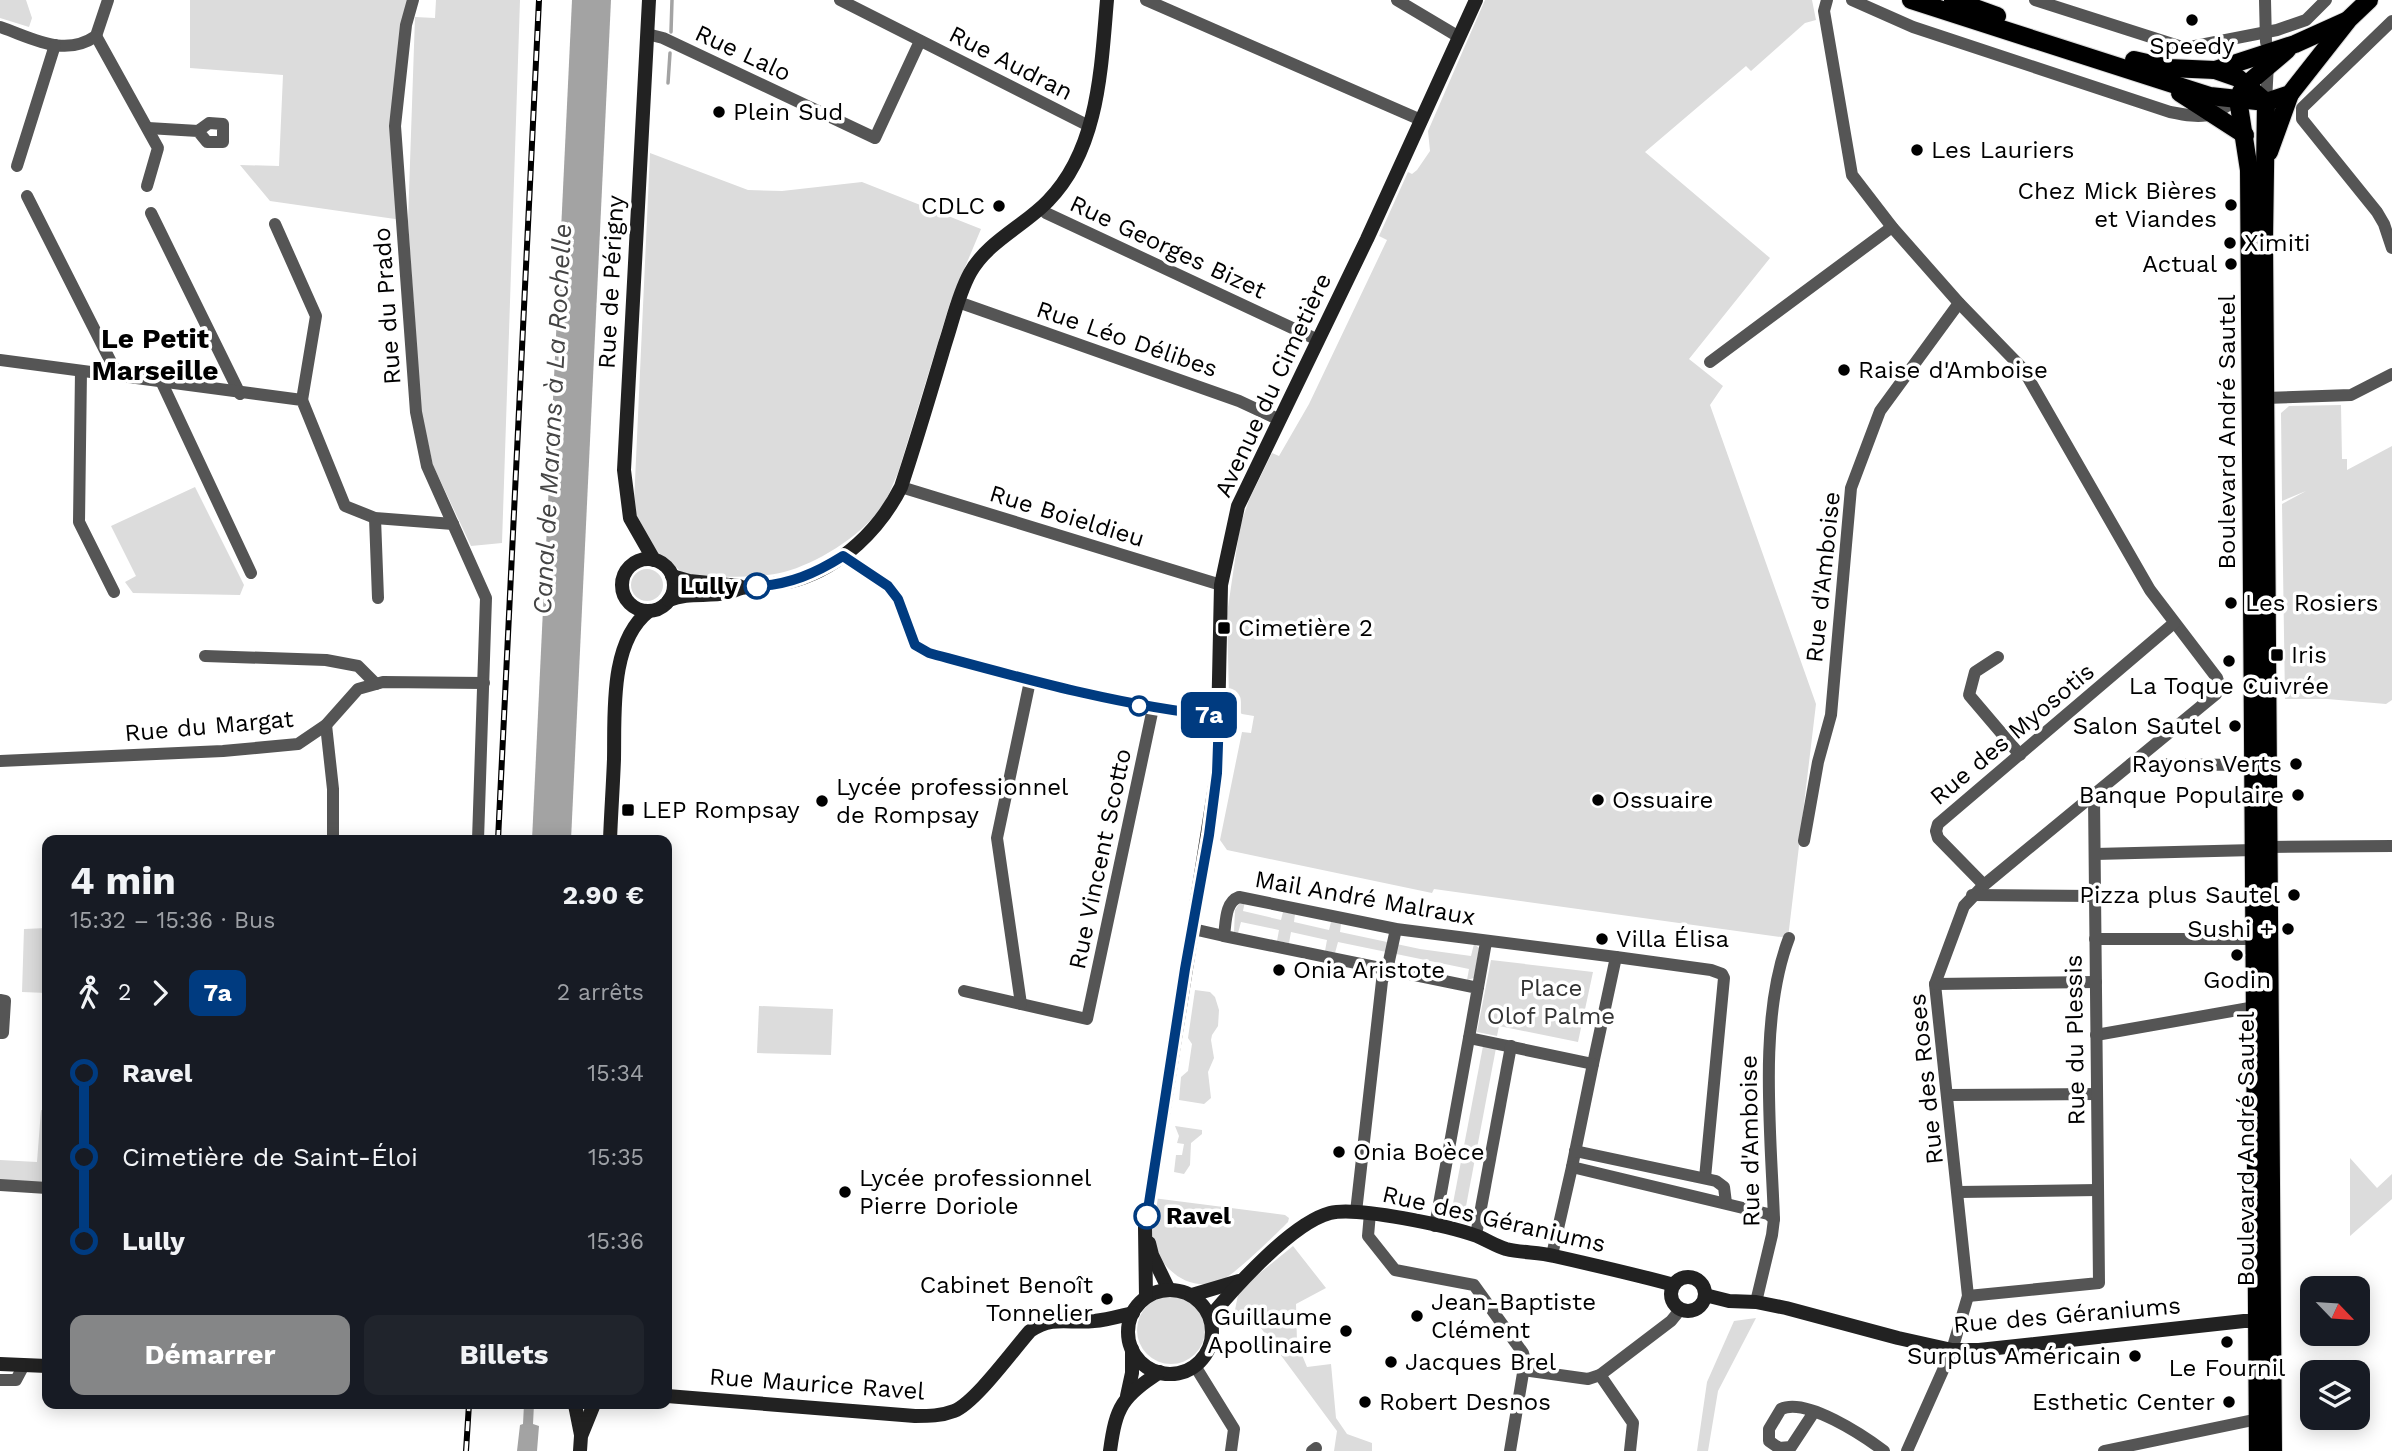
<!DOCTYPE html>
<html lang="fr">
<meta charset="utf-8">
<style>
:root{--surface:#171b24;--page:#20242c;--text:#f1f3f6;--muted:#9ea1a6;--accent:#858687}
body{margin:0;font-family:"Work Sans",sans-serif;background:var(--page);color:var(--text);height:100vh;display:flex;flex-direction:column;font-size:26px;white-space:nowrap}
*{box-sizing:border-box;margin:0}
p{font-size:23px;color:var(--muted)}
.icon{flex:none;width:38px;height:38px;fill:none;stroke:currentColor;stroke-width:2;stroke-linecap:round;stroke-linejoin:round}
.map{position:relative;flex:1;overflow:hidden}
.side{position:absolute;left:42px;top:835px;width:630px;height:574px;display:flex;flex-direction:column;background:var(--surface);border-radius:14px;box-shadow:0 4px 18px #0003}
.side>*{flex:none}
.badge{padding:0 14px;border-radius:10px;font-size:24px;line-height:46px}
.needle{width:46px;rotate:115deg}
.buttons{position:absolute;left:2300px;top:1276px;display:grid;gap:14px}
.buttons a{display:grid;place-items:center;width:70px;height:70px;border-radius:14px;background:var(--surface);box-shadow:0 4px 18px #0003;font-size:35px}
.map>.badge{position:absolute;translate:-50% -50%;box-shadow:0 0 0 4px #fff}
.legs{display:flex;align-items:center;gap:10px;height:77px;padding:0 28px;font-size:23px}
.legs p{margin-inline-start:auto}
.head{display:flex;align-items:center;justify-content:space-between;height:119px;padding:0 28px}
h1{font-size:38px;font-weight:700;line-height:52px}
.button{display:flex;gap:14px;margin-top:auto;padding:14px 28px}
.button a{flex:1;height:80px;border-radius:14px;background:var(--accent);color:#fff;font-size:28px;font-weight:700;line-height:80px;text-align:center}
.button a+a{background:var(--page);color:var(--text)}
ul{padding:0 28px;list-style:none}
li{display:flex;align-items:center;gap:24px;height:84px;font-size:26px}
li i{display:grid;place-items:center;width:10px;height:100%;margin:0 9px;background:currentColor}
li i::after{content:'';width:18px;height:18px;margin:-9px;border:5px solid;border-radius:50%;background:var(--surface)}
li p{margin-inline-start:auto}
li:first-child i{background:linear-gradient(#0000 50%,currentColor 0)}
li:last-child i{background:linear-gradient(currentColor 50%,#0000 0)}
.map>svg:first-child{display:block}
.green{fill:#dcdcdc}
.water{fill:#a3a3a3}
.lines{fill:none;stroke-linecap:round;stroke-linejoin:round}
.stream{stroke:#a3a3a3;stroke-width:3.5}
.primary-casing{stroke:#dbdbdb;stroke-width:20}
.street{stroke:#555;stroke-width:12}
.secondary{stroke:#222;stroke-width:14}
.primary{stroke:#000;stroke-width:18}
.rail-casing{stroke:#000;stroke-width:6}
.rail{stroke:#fff;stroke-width:3.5;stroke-dasharray:10;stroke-linecap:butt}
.line-1-casing{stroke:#fff;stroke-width:16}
.line-1{stroke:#003b80;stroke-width:10}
.poi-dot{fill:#000;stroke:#fff;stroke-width:2.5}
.stop-1-dot{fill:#fff;stroke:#003b80;stroke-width:3.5}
.labels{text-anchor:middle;stroke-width:7;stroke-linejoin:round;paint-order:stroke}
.poi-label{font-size:24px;fill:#000;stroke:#fff;text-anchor:start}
.street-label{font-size:24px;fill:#000;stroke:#fff}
.stop-label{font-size:24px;font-weight:bold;fill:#000;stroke:#fff;text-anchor:end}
.park-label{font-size:24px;fill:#333;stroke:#fff}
.water-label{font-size:26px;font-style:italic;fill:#444;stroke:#fff}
.quarter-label{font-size:28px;font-weight:bold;fill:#000;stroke:#fff}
</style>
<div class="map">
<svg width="2392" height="1451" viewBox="0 0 2392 1451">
<rect width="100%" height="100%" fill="#fff"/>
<g class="green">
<polygon points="0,0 26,0 32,18 29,27 0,18"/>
<polygon points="190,0 413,0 395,126 402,220 270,201 240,165 279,166 283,75 190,68"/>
<polygon points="436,0 520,0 502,543 471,546 433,465 421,412 408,221 415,17 435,18"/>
<polygon points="1485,0 1812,0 1816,20 1805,23 1751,71 1746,66 1645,152 1770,258 1689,359 1723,386 1710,405 1816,704 1788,938 1434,889 1432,893 1227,850 1220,840 1242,732 1251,733 1254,716 1242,714 1234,708 1229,698 1227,614 1240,526 1249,500 1272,453 1279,456 1309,404 1387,240 1379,236 1408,172 1412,174 1417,170 1430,151 1428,131"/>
<path d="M650,153L748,190L782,191L862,182L981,229L950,303L898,473C894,481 891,490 887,498C870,531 819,563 784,572C755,579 721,576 692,577L684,575L669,560L654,552L636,518L634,503Z"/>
<polygon points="2341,405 2342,459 2347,459 2347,470 2392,446 2392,700 2386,704 2327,699 2285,699 2282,504 2306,491 2282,501 2281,413 2289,406"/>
<polygon points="195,487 244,585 240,595 133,593 125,582 136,576 111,526"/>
<circle cx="647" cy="585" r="16"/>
<polygon points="1241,901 1245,901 1243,911 1281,920 1283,912 1295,914 1294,922 1329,930 1331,922 1341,924 1340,932 1420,949 1471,956 1474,944 1479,948 1474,978 1467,980 1469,969 1338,942 1335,953 1325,951 1327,940 1291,932 1289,943 1277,941 1279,930 1241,922 1238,933 1234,932 1235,910"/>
<polygon points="47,928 47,993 22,992 24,929"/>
<polygon points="1491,960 1593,972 1578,1042 1499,1026 1497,1036 1477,1032"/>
<polygon points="1195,990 1210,992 1215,997 1219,1010 1218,1026 1212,1035 1211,1040 1214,1058 1208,1072 1211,1098 1204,1104 1179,1100 1181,1077 1188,1071 1192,1044 1188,1038"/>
<polygon points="759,1006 833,1009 831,1055 757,1053"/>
<polygon points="1483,1046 1496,1048 1463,1222 1450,1219"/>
<polygon points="41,1110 47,1111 47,1188 0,1185 0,1160 37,1162"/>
<polygon points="1175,1126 1202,1130 1202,1134 1191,1143 1190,1165 1184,1174 1174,1172 1176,1155 1182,1155 1184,1144 1177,1143 1179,1136"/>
<polygon points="2350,1158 2377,1188 2392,1174 2392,1199 2350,1236"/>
<path d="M1153,1198L1285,1215L1289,1218L1288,1222C1275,1235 1233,1277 1218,1282C1183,1293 1155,1262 1149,1231C1147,1221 1152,1208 1153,1198Z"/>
<polygon points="1293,1246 1326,1288 1296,1304 1297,1343 1307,1367 1331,1364 1336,1418 1347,1434 1372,1443 1372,1451 1334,1451 1337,1431 1249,1312 1232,1325 1239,1290"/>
<circle cx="1171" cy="1330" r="34"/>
<polygon points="1756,1318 1718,1391 1708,1451 1697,1451 1707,1382 1734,1321"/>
</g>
<g class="water">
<polygon points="572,0 611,0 571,840 532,840"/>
<polygon points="524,1404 534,1404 533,1424 539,1426 537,1451 517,1451 520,1425 523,1424"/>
</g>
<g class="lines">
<g class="stream">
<polyline points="671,32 672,0"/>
<polyline points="668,83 670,53"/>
</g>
<g class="primary-casing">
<g id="primary">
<polyline points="1911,0 2210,96 2266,102 2290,94 2349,19 2369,0"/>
<polyline points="1953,0 1997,16"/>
<polyline points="2134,60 2169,68 2215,70 2238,78 2266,102"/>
<polyline points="2215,70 2295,44 2346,21"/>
<polyline points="2241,92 2247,84 2287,50"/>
<polyline points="2180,93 2245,135"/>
<polyline points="2238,99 2249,170 2258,1451"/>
<polyline points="2266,102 2264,240 2273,1451"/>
<polyline points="2269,152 2290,94"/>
</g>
</g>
<g class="street">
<polyline points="413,0 406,25 395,126 416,412 427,466 486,598 478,840"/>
<polyline points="840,0 1089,126"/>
<polyline points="1146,0 1421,120"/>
<polyline points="1397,0 1459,37"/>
<polyline points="1827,0 1824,11 1852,175 1892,227 1959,303 2023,369 2150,590 2217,678 2220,687 2216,694 1984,885 1964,906 1935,984 1968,1296 1952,1350 1907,1451"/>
<path d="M1852,0L1913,27L2170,112C2205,119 2209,118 2238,99"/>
<polyline points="2035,0 2185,48 2277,30 2306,20 2326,0"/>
<polyline points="2265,0 2266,42"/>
<polyline points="2392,21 2302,108 2302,119 2377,212 2384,224 2392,248"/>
<path d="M0,27C33,38 64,58 96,36L108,0"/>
<polyline points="647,34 663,38 875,138 920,41"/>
<polyline points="96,36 158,148 147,186"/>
<polyline points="2266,102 2268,63"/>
<polyline points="148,128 198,131 209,123 223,124 223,142 207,142 198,131"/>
<polyline points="17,166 55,45"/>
<polyline points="27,196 118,376"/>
<polyline points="1041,207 1046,213 1318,340"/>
<polyline points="151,213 240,394"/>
<polyline points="275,224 316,316 302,400"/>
<polyline points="958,302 1239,401 1280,420"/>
<polyline points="0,360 302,400 345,506 375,518 453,524"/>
<polyline points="1710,362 1892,227"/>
<polyline points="81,371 79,522 114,592"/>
<polyline points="162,383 251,573"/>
<polyline points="2265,398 2351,395 2392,374"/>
<polyline points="901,487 1221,585"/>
<polyline points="375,518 378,598"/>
<path d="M843,556L888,586L898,599L915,645L929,653C1025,680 1120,705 1219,716"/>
<polyline points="205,656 326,660 358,666 376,684"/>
<polyline points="1998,657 1975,672 1969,695 2020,755"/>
<polyline points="326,725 333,789 333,840"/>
<polyline points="0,761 223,751 298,744 326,725 358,689 383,682 484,683"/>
<polyline points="2131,764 2253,765"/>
<polyline points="1804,841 1818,762 1831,715 1851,488 1880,411 1959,303"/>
<polyline points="2095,854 2254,850 2268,847 2392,846"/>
<polyline points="1984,885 1938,838 1936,831 1938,824 2174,623"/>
<polyline points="1972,895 2095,896"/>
<polyline points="1193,929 1224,936"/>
<polyline points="2095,939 2255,939"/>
<polyline points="1616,957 1711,970 1722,974 1724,978 1705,1178"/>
<polyline points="1935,984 2096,982"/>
<path d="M1478,988L1224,936C1226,922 1225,902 1239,897L1396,929L1616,957L1593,1064L1469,1038L1486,942"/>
<polyline points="964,991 1087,1019 1153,708"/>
<polyline points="0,1000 5,1001 3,1033 0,1033"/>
<polyline points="1021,1004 997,838 1030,681"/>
<polyline points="2096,1035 2255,1007"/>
<polyline points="1593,1064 1572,1167 1768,1214 1774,1219"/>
<polyline points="1948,1095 2097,1094"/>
<polyline points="1575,1151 1716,1181 1724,1187 1726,1203"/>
<polyline points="0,1185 47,1188"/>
<polyline points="1959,1192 2098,1190"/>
<polyline points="1356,1212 1382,981 1387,970 1396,929"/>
<polyline points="1370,1213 1368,1236 1395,1270 1474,1285 1523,1353 1525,1361 1510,1451"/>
<polyline points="1435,1226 1469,1038"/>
<polyline points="1476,1235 1511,1046"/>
<polyline points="1552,1255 1572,1167"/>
<polyline points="1968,1296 2099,1283 2094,796"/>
<path d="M1756,1302L1772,1235L1774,1219C1771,1134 1758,1018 1789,938"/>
<polyline points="1195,1366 1234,1429 1231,1451"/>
<polyline points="1523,1370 1588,1379 1600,1375 1671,1321 1680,1310"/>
<polyline points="1600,1375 1633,1423 1630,1451"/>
<polyline points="0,1380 16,1380 24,1365"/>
<path d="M1814,1412L1791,1447L1779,1448L1769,1441V1429L1781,1409C1806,1397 1864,1436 1884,1451"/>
<polyline points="1312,1451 1316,1448"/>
<polyline points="2104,1451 2258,1419"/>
</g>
<g class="secondary">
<polyline points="649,0 624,470 630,518 654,560"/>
<circle cx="648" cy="585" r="26"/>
<polyline points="672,576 689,581 739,586"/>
<path d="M669,600C688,592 707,597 727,593C732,592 737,589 742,588C760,584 778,585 796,580C842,566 880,529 901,487C917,439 931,391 945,344C953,320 958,295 970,273C987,242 1024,226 1048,201C1099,149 1101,68 1107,0"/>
<path d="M610,840C611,813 613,786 614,759C615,714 609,642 649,611"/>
<polyline points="1149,1243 1152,1255 1169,1290"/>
<circle cx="1688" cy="1294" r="17"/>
<circle cx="1170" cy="1332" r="42"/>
<polyline points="1192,1295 1239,1281"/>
<polyline points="1705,1295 1729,1301 1756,1302 1786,1308 1898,1338 1952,1350 1979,1350 2244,1321 2266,1321"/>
<polyline points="1146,1297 1145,1228 1217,773 1221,585 1238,506 1367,239 1476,0"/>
<path d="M1210,1317C1235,1287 1292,1223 1330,1213C1357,1206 1449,1226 1477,1236C1487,1240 1496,1246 1506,1249C1522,1253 1539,1252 1554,1256C1594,1265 1634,1274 1674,1285"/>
<polyline points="0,1364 47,1366"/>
<path d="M667,1396L915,1416C929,1416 941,1416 954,1411C975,1403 1013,1350 1030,1331C1054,1315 1069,1324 1094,1321C1107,1320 1120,1316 1133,1313"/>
<polyline points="1127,1396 1132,1373 1132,1349"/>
<polyline points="575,1405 581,1435"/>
<polyline points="580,1451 581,1436 594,1404"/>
<path d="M1110,1451C1116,1406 1122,1397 1160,1372"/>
</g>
<use href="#primary" class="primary"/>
<g class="rail-casing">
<g id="rail">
<polyline points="498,840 539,0"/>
<polyline points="466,1451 469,1404"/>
</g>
</g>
<use href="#rail" class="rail"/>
</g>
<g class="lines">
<g class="line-1-casing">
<path id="line-1" d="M757,586C789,585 816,573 843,556L888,586L898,599L915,645L929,653C1025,679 1120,706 1219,716L1217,773L1209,835L1185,969L1147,1216"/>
</g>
<use href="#line-1" class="line-1"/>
</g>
<g class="poi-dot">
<circle cx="2192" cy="20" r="7"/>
<circle cx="719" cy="112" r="7"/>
<circle cx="1917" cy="150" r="7"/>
<circle cx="2231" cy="205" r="7"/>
<circle cx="999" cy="206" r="7"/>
<circle cx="2230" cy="243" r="7"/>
<circle cx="2231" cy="264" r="7"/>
<circle cx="1844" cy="370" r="7"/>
<circle cx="2231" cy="603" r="7"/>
<rect x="1217" y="621" width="14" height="14" rx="3.5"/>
<rect x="2270" y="648" width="14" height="14" rx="3.5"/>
<circle cx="2229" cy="661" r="7"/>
<circle cx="2235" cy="726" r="7"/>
<circle cx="2296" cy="764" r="7"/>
<circle cx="2298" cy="795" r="7"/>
<circle cx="1598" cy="800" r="7"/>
<circle cx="822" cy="801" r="7"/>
<rect x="621" y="803" width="14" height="14" rx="3.5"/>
<circle cx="2294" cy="895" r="7"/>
<circle cx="2288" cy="929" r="7"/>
<circle cx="1602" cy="939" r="7"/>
<circle cx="2237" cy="955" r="7"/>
<circle cx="1279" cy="970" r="7"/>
<circle cx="1339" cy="1152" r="7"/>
<circle cx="845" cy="1192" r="7"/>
<circle cx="1107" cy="1299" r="7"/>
<circle cx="1417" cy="1316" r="7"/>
<circle cx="1346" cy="1331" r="7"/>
<circle cx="2227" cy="1342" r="7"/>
<circle cx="2135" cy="1356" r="7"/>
<circle cx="1391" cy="1362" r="7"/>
<circle cx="1365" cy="1402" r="7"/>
<circle cx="2229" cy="1402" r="7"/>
</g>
<g class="stop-1-dot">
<circle cx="757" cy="586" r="12"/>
<circle cx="1139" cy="706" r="9"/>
<circle cx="1147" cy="1216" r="12"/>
</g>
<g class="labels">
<g class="poi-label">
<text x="2192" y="54" text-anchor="middle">Speedy</text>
<text x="733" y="120">Plein Sud</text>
<text x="1931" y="158">Les Lauriers</text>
<text x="2217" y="199" text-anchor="end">Chez Mick Bières<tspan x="2217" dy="28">et Viandes</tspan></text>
<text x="985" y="214" text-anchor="end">CDLC</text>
<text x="2244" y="251">Ximiti</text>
<text x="2217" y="272" text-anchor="end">Actual</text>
<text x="1858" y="378">Raise d'Amboise</text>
<text x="2245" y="611">Les Rosiers</text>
<text x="1238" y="636">Cimetière 2</text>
<text x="2291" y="663">Iris</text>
<text x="2229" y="694" text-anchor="middle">La Toque Cuivrée</text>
<text x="2221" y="734" text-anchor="end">Salon Sautel</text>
<text x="2282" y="772" text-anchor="end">Rayons Verts</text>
<text x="836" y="795">Lycée professionnel<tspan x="836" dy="28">de Rompsay</tspan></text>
<text x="2284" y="803" text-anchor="end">Banque Populaire</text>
<text x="1612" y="808">Ossuaire</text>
<text x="642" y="818">LEP Rompsay</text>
<text x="2280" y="903" text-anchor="end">Pizza plus Sautel</text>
<text x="2274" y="937" text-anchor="end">Sushi +</text>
<text x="1616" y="947">Villa Élisa</text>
<text x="1293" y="978">Onia Aristote</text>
<text x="2237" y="988" text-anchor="middle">Godin</text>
<text x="1353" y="1160">Onia Boèce</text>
<text x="859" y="1186">Lycée professionnel<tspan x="859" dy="28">Pierre Doriole</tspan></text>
<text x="1093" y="1293" text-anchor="end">Cabinet Benoît<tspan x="1093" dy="28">Tonnelier</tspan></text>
<text x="1431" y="1310">Jean-Baptiste<tspan x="1431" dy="28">Clément</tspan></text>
<text x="1332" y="1325" text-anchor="end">Guillaume<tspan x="1332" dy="28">Apollinaire</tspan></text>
<text x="2121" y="1364" text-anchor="end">Surplus Américain</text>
<text x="1405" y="1370">Jacques Brel</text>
<text x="2227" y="1376" text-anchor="middle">Le Fournil</text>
<text x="1379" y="1410">Robert Desnos</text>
<text x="2215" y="1410" text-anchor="end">Esthetic Center</text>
</g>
<g class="street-label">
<text transform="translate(743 53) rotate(25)" y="8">Rue Lalo</text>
<text transform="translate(1011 63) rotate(27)" y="8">Rue Audran</text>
<text transform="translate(1168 247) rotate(25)" y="8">Rue Georges Bizet</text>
<text transform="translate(611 282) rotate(-87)" y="8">Rue de Périgny</text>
<text transform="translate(387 306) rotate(-94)" y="8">Rue du Prado</text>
<text transform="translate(1127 339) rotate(19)" y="8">Rue Léo Délibes</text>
<text transform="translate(1273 385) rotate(-65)" y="8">Avenue du Cimetière</text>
<text transform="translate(2227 432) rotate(-90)" y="8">Boulevard André Sautel</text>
<text transform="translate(1067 516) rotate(17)" y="8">Rue Boieldieu</text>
<text transform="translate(1823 577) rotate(-84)" y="8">Rue d'Amboise</text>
<text transform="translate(209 726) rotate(-5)" y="8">Rue du Margat</text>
<text transform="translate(2012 734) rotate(-40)" y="8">Rue des Myosotis</text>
<text transform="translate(1100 859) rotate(-78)" y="8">Rue Vincent Scotto</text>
<text transform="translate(1365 898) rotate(10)" y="8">Mail André Malraux</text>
<text transform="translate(2075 1040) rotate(-91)" y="8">Rue du Plessis</text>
<text transform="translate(1926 1079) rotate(-96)" y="8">Rue des Roses</text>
<text transform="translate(1750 1141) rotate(-91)" y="8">Rue d'Amboise</text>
<text transform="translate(2246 1149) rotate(-90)" y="8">Boulevard André Sautel</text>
<text transform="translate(1494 1219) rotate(13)" y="8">Rue des Géraniums</text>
<text transform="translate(2067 1315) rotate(-5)" y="8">Rue des Géraniums</text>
<text transform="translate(817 1384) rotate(4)" y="8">Rue Maurice Ravel</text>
</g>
<g class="stop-label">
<text x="738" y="594">Lully</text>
<text x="1166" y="1224" text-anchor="start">Ravel</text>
</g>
<g class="park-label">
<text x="1551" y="996">Place<tspan x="1551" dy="28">Olof Palme</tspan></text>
</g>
<g class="water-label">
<text transform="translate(552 419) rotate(-87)" y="9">Canal de Marans à La Rochelle</text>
</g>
<g class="quarter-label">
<text x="155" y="348">Le Petit<tspan x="155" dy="32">Marseille</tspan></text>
</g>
</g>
</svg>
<div class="buttons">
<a><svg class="needle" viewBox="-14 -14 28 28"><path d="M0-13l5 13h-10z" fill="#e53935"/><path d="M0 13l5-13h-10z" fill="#9ea1a6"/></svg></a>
<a><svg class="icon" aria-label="layers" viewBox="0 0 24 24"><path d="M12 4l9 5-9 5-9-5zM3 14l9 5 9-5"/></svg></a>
</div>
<b class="badge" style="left:1209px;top:715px;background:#003b80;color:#fff">7a</b>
<section class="side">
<div class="head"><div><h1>4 min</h1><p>15:32 – 15:36 · Bus</p></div><b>2.90 €</b></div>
<div class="legs"><svg class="icon" aria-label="walk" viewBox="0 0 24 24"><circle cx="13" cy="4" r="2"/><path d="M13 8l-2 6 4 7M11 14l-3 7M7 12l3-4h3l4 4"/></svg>2<svg class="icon" aria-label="forward" viewBox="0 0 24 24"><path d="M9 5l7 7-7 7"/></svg><b class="badge" style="background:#003b80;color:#fff">7a</b><p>2 arrêts</p></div>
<ul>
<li><i style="color:#003b80"></i><b>Ravel</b><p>15:34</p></li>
<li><i style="color:#003b80"></i><span>Cimetière de Saint-Éloi</span><p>15:35</p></li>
<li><i style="color:#003b80"></i><b>Lully</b><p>15:36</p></li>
</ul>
<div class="button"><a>Démarrer</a><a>Billets</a></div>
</section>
</div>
